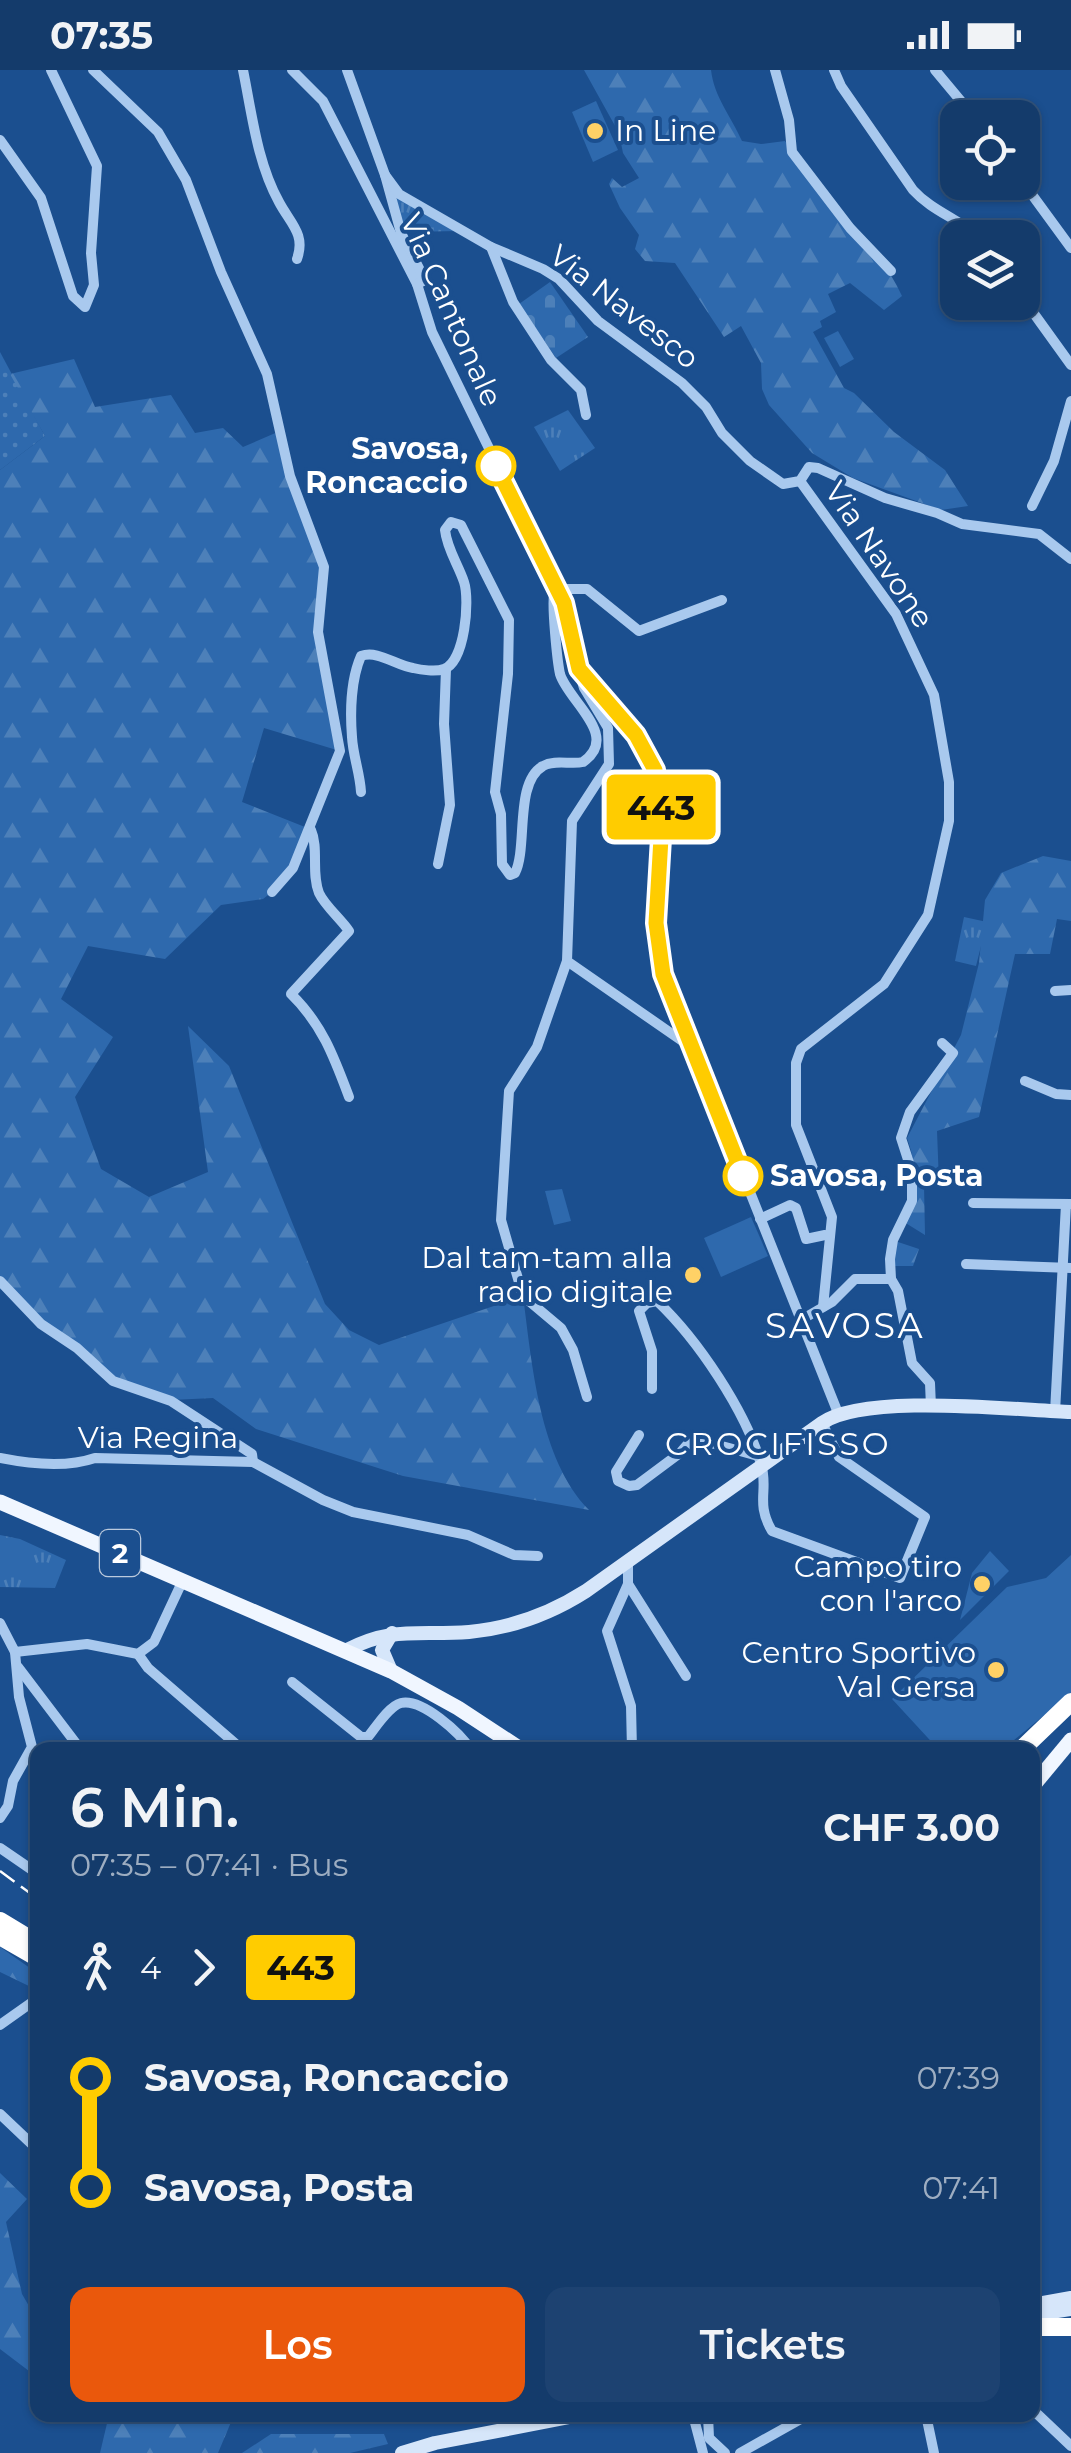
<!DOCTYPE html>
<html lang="de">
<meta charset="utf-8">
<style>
:root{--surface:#143b6b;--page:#1d4271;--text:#f1f3f6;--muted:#9dadc1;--line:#33557e;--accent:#ea580c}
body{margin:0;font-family:Montserrat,sans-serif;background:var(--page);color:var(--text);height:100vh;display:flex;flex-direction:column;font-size:38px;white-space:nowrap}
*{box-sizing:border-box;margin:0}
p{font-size:32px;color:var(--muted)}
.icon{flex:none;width:55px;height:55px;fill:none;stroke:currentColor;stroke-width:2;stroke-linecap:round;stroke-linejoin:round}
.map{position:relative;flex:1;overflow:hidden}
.panel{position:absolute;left:30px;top:1672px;width:1010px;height:680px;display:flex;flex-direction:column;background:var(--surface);border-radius:20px;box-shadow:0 2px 8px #0004,0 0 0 2px var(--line)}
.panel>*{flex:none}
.badge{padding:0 20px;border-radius:8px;font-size:35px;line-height:65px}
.controls{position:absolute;left:940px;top:30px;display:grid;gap:20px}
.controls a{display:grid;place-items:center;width:100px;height:100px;border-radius:20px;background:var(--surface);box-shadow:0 2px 8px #0004,0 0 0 2px var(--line);font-size:50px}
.map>.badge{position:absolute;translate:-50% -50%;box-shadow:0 0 0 5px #fff}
.legs{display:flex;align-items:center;gap:15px;height:110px;padding:0 40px;font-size:32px}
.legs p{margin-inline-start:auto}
.headline{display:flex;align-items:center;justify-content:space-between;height:170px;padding:0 40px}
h1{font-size:55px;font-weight:600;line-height:75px}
.action{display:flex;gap:20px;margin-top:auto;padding:20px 40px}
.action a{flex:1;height:115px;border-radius:20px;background:var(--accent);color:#fff;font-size:40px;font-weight:600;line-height:115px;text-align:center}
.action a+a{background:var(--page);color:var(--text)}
ul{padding:0 40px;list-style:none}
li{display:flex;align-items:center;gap:35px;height:110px;font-size:38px}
li i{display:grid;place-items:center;width:15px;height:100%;margin:0 12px;background:currentColor}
li i::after{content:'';width:25px;height:25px;margin:-12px;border:8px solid;border-radius:50%;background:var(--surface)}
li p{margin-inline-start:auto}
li:first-child i{background:linear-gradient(#0000 50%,currentColor 0)}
li:last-child i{background:linear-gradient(currentColor 50%,#0000 0)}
.status{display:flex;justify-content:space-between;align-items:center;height:70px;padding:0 50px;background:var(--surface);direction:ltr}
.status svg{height:28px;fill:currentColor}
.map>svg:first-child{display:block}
.grass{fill:url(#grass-dots)}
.forest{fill:url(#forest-firs)}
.cemetery{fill:url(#cemetery-stones)}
.park{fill:url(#park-tufts)}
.garden{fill:#2e69ad}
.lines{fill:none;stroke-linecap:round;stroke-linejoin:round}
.street{stroke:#a9c9ee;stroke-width:10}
.secondary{stroke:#d6e6fa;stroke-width:14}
.primary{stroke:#f0f6ff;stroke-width:15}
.highway{stroke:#fff;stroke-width:18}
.rail{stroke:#fff;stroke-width:2.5;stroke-dasharray:18 8;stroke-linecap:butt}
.line-1-casing{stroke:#fff;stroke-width:22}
.line-1{stroke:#fc0;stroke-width:15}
.poi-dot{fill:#ffd166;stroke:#1b4f8f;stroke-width:4}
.stop-1-dot{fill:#fff;stroke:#fc0;stroke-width:5}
.labels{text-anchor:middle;stroke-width:8;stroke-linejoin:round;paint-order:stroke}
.shield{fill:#1b4f8f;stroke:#bbcadd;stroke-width:2.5}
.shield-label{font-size:28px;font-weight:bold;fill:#fff}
.poi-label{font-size:30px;fill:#fff;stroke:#1b4f8f;text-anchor:end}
.street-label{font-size:30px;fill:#fff;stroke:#1b4f8f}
.stop-label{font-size:30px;font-weight:bold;fill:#fff;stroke:#1b4f8f;text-anchor:end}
.neighbourhood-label{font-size:32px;letter-spacing:2.5px;fill:#fff;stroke:#1b4f8f}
.quarter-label{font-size:35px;letter-spacing:2.5px;fill:#fff;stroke:#1b4f8f}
</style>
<div class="status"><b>07:35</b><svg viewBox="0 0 49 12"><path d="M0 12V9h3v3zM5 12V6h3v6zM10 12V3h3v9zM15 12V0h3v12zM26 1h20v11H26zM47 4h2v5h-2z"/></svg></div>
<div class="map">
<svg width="1071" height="2383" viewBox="0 0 1071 2383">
<defs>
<pattern id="grass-dots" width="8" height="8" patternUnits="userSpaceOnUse" patternTransform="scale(2.5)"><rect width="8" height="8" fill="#2e69ad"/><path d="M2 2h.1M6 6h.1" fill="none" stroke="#4d80b9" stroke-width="1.8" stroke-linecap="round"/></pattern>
<pattern id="forest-firs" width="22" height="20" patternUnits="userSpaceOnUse" patternTransform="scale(2.5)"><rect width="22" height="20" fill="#2e69ad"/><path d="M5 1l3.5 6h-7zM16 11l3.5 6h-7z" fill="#4d80b9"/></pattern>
<pattern id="cemetery-stones" width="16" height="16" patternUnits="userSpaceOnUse" patternTransform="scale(2.5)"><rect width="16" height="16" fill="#2e69ad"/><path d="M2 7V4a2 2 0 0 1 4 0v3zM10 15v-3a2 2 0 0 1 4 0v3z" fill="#4d80b9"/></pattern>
<pattern id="park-tufts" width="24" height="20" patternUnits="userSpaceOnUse" patternTransform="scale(2.5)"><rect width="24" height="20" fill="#2e69ad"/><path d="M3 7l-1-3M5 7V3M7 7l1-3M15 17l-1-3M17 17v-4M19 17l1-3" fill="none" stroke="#4d80b9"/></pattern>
</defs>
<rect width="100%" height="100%" fill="#1b4f8f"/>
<polygon class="grass" points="0,282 45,366 0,400"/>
<g class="forest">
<path d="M584,0H711C714,27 731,46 742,71L761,74L785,71C821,122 876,170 902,226L884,240L850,213L828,224L836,242L820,251L822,257L813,262L844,318L854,323L894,362L945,400L968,436L941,440L853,408L812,383L769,335L762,319L761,293L741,256L724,267L675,193L645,191L635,179L639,165L620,138L609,114L612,108L622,117L639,108L623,83L619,63Z"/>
<path d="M74,289L95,337L171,325L195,363L223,358L243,377L280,361L324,497L318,562L340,681L264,658L242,732L310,759L293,798L272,822L263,829L221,835L165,889L88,876L61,929L113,967L75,1027L101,1099L149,1127L208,1102L188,956L229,996L325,1234L349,1260L379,1275L523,1226C532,1293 539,1389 589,1440L403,1406L256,1359L213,1328L171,1330L113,1311L3,1215L0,1220V400L45,366L10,304Z"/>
<path d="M1043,786L1071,791V851L1057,849L1050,884H1015L979,1047L937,1061L939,1113L924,1115L925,1165L904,1152C917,1122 918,1099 907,1068L961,965L979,893L985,830L1001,803Z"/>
<polygon points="895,1171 919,1179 913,1196 894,1196"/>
<polygon points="0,1877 37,1903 37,1915 33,1918 0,1902"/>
<polygon points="0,2103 27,2129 6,2152 22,2224 37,2250 37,2294 29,2301 0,2279"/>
<polygon points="109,2345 234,2345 218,2383 100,2383"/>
<polygon points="271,2364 384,2364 388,2374 350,2383 242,2383"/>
</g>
<polygon class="cemetery" points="550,212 588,267 556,288 519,234"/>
<g class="park">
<polygon points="400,127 459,161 404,162 394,129"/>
<polygon points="568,340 595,378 560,401 534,357"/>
<polygon points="964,847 987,852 976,896 955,891"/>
<polygon points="0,1465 20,1469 66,1490 55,1518 0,1517"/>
</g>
<g class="garden">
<polygon points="596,31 618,80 593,92 572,42"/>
<polygon points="838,261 854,289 840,297 824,268"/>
<polygon points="562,1119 571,1151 554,1155 545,1121"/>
<polygon points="751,1147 768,1186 721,1207 704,1168"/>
<polygon points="990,1481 1009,1501 960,1550 972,1503"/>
<polygon points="1071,1485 1071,1623 1002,1680 939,1680 892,1629 1007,1517 1046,1508"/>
</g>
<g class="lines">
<g class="street">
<polyline points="93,0 158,62 186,110 221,202 267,304 290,406 324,497 318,562 340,681 293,798 272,822"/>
<path d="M243,0C252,44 257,92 279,132C290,153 306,164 297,189"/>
<polyline points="292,0 323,31 417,214 432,262 558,519 579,599 635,665 655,700 661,751 656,853 663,904 838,1343"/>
<polyline points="347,0 385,105 401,163 423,206 423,211 417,214"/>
<polyline points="775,0 789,50 792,82 850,158 891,201"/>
<path d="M834,0L841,16L913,120C932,141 959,149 980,168"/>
<polyline points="935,0 975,48"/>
<polyline points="0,70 41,128 73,226 85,237 94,215 91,183 97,96 51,0"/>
<polyline points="385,105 399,124 491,177 543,199 559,209 598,251 682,313 706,337 722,363 750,391 783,414 800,411 809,397 818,398 885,428 937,443 962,454 1039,464 1071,489"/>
<polyline points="1022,111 1071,178"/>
<polyline points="491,177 513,232 551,290 581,320 586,345"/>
<polyline points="1022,227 1071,295"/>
<polyline points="800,411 896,544 934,625 949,712 949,751 928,845 884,914 801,979 796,993 796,1055 832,1147 823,1237"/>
<polyline points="1032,436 1054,391 1071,331"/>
<polyline points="580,605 584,618 608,658 609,694 572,751 567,891 688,975"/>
<path d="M361,722C360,703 353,686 352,667C350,642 351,609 361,586C378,580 395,595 413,598C421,600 436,602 444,599C465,592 470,530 464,512C458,494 447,479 445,460L451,452L461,455L509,550L508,604L495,722L501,744L502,794L510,805L515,803C528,778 514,712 543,696C555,689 571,695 583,692C621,666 568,631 560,604C557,590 552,537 554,525L558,519H587L639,561L722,530"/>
<path d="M311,760C319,778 311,803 319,823C325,836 341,849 349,861L291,924C322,954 334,987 349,1027"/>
<polyline points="438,794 450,735 444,654 446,599"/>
<polyline points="567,891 537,977 509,1021 501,1150 523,1226 561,1258 573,1280 587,1327"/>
<polyline points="1055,921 1071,920"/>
<polyline points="1025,1011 1056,1024 1071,1025"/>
<polyline points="973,1133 1071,1134"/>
<polyline points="760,1149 790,1135 796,1138 806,1169 825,1165"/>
<polyline points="966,1194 1071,1198"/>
<polyline points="0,1211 41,1254 77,1278 113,1311 171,1331 252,1384 253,1392"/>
<polyline points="801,1250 832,1232 855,1209 891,1209"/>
<path d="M652,1319V1281L639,1241L647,1233L657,1231C698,1270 745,1340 761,1394C769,1420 755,1432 772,1461L900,1508L925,1447L839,1387L822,1353"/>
<polyline points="931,1337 930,1313 912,1293 898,1221 891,1209 890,1189 893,1170 912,1131 912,1102 901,1068 910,1042 953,983 942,973"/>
<polyline points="1055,1342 1066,1134"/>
<polyline points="639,1365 616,1402 618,1411 629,1416 637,1415 680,1383 693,1368 758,1386"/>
<path d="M0,1388C30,1394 66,1398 95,1388L253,1392L323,1430L353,1442L468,1465L514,1485L538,1486"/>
<polyline points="628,1491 628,1514 607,1561 631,1636 632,1680"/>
<polyline points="628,1514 686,1606"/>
<polyline points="0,1553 15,1582 19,1627 32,1677 13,1711 8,1736 0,1748"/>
<polyline points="15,1582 87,1574 138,1584 154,1572 183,1510"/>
<polyline points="138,1584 148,1598 237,1675 234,1680"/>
<polyline points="18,1597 81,1680"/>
<path d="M292,1612L361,1667H368C376,1657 389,1636 401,1633C422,1628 460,1663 471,1680"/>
<polyline points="0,1778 38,1804"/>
<polyline points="0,1955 38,1928"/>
<polyline points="0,2044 38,2080"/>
<polyline points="1032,2339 1071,2376"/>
<polyline points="693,2345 703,2383"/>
<polyline points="708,2345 709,2368 725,2383"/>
<polyline points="926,2345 934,2383"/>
<polyline points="740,2383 808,2345"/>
</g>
<g class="secondary">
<path d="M347,1580C393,1556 420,1566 469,1562C512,1558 550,1544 586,1521L822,1353C865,1323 1014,1340 1071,1342"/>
<polyline points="391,1601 382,1580 392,1563"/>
<polyline points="1032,2235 1071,2228"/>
<polyline points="1032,2245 1071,2239"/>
<polyline points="402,2383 435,2373 580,2345"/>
</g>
<g class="primary">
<polyline points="0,1432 391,1601 458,1638 522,1680"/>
<polyline points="1032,1717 1071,1670"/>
</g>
<g class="highway">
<polyline points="1021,1680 1071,1632"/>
<polyline points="0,1851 38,1874"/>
<polyline points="0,1866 38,1888"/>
<polyline points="1032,2257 1071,2257"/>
</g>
<polyline class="rail" points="0,1801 38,1829"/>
</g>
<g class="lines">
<g class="line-1-casing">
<polyline id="line-1" points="496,396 564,533 579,599 636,665 655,700 662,751 656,853 663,904 743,1106"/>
</g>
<use href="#line-1" class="line-1"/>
</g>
<g class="poi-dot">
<circle cx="595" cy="61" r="10"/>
<circle cx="693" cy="1205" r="10"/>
<circle cx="982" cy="1514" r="10"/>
<circle cx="996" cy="1600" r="10"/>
</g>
<g class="stop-1-dot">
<circle cx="496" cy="396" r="18"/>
<circle cx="743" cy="1106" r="18"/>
</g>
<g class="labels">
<rect class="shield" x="100" y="1460" width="40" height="46" rx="8"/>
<g class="shield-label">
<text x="120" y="1493">2</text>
</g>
<g class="poi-label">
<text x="615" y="71" text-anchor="start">In Line</text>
<text x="673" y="1198">Dal tam-tam alla<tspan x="673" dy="34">radio digitale</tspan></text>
<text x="962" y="1507">Campo tiro<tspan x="962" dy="34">con l'arco</tspan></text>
<text x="976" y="1593">Centro Sportivo<tspan x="976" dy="34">Val Gersa</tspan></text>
</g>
<g class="street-label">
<text transform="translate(624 237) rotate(38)" y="10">Via Navesco</text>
<text transform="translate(451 240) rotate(66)" y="10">Via Cantonale</text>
<text transform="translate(879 485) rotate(56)" y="10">Via Navone</text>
<text x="158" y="1378">Via Regina</text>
</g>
<g class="stop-label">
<text x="468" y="389">Savosa,<tspan x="468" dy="34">Roncaccio</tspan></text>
<text x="770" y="1116" text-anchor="start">Savosa, Posta</text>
</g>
<g class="neighbourhood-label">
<text x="778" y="1385">CROCIFISSO</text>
</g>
<g class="quarter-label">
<text x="845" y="1268">SAVOSA</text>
</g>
</g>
</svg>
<div class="controls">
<a><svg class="icon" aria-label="locate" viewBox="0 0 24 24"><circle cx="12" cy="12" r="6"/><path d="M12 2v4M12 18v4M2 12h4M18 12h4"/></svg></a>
<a><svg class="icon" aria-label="layers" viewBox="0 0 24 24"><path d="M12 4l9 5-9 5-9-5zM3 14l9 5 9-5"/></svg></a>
</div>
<b class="badge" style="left:661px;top:737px;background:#fc0;color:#111">443</b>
<section class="panel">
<div class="headline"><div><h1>6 Min.</h1><p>07:35 – 07:41 · Bus</p></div><b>CHF 3.00</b></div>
<div class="legs"><svg class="icon" aria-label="walk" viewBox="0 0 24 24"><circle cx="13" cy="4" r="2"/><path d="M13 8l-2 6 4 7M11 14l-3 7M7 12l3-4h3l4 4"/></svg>4<svg class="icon" aria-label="forward" viewBox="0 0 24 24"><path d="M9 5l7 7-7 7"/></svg><b class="badge" style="background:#fc0;color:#111">443</b></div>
<ul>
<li><i style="color:#fc0"></i><b>Savosa, Roncaccio</b><p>07:39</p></li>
<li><i style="color:#fc0"></i><b>Savosa, Posta</b><p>07:41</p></li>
</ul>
<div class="action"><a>Los</a><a>Tickets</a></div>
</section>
</div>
